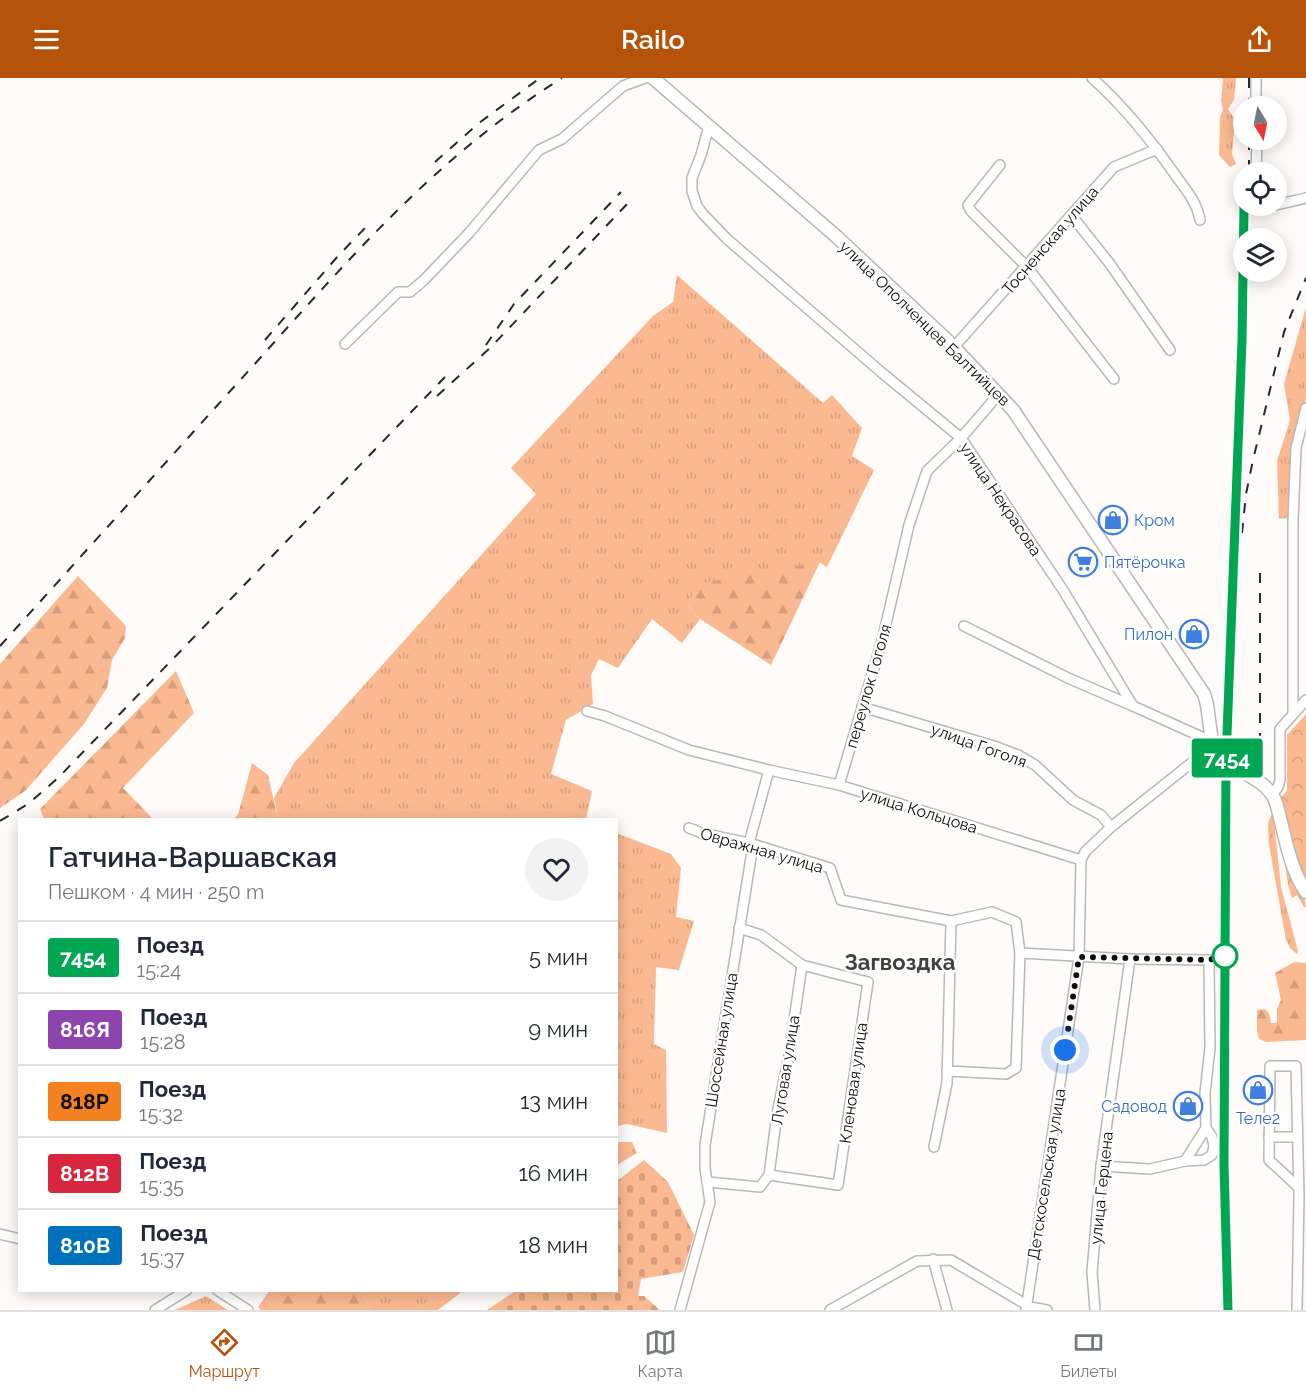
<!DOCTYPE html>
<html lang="ru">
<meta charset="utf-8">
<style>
:root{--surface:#fff;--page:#f2f2f3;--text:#1f2937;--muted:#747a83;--line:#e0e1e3;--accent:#b45309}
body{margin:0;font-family:Raleway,sans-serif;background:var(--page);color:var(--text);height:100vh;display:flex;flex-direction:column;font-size:22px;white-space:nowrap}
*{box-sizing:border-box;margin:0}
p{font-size:20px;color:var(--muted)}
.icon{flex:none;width:33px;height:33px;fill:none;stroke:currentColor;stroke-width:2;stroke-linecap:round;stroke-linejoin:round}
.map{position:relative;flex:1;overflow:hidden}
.panel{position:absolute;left:18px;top:740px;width:600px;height:474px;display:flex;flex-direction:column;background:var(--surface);border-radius:0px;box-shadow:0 3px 15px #0003}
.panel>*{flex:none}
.badge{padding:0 12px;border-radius:4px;font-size:21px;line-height:39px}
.needle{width:39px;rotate:170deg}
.controls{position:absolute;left:1233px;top:18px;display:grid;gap:12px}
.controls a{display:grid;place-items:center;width:54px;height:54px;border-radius:50%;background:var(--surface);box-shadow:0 3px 15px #0003;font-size:30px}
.you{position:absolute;width:30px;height:30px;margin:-15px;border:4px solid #fff;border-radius:50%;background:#1a73e8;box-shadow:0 0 0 9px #1a73e833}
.map>.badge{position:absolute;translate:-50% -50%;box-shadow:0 0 0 3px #fff}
.round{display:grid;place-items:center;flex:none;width:63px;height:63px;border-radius:32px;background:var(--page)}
.summary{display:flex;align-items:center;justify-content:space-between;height:102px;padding:0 30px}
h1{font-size:28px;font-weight:600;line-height:45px}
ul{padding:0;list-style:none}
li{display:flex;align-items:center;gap:18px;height:72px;padding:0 30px;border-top:2px solid var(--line)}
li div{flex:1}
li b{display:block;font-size:22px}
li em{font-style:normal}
li .badge{min-width:66px;font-weight:700;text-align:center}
header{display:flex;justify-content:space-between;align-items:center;height:78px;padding:0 30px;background:var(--accent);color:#fff;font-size:27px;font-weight:600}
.tabs{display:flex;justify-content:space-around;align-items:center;height:84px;border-top:2px solid var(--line);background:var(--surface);font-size:16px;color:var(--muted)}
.tabs a{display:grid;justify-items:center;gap:3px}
.tabs .current{color:var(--accent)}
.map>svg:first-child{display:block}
.grass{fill:url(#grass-tufts)}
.forest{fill:url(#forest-firs)}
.cemetery{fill:url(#cemetery-stones)}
.park{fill:url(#park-crowns)}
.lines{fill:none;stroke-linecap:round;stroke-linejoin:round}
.minor-casing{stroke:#bab7b5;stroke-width:12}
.major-casing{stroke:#bab7b5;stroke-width:15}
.minor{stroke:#fff;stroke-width:9}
.major{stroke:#fff;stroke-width:12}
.rail{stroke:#2a2928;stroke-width:2;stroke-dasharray:10 10;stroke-linecap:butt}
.line-casing{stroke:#fff;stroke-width:14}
.line{stroke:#00a651;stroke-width:9}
.walk{stroke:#0e0d0c;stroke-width:6;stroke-dasharray:0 10.8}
.stop-dot{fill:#fff;stroke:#00a651;stroke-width:3}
.labels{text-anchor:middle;stroke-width:5;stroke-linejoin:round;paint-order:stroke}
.street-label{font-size:16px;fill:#0e0d0c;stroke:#fff}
.shop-label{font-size:16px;fill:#366cbe;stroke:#fff;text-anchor:start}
.district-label{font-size:22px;font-weight:bold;fill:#43403f;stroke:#fff}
</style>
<header><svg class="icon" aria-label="menu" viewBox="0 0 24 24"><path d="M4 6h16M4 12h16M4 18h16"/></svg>Railo<svg class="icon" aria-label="share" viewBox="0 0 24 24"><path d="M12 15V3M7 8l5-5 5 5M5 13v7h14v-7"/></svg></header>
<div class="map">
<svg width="1306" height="1232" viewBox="0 0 1306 1232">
<defs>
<pattern id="grass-tufts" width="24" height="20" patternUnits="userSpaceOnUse" patternTransform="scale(1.5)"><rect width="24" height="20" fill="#fbb991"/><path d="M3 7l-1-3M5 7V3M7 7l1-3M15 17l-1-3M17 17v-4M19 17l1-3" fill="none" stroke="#d69e7c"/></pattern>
<pattern id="forest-firs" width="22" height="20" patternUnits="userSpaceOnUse" patternTransform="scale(1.5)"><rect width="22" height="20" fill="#fbb991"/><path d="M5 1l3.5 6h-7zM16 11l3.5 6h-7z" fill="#d69e7c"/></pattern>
<pattern id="cemetery-stones" width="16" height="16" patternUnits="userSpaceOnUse" patternTransform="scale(1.5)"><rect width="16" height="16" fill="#fbb991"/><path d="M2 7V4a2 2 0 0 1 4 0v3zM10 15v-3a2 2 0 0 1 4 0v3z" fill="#d69e7c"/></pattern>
<pattern id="park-crowns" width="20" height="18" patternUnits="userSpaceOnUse" patternTransform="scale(1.5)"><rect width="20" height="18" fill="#fbb991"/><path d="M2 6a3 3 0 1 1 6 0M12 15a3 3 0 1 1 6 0" fill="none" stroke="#d69e7c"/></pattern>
</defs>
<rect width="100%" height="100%" fill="#fefbf9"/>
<g class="grass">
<polygon points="1221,0 1236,0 1234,22 1228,31 1235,42 1232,76 1236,86 1230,89 1219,77 1220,39 1223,32 1221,23 1223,1"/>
<polygon points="677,197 823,325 832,317 862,350 852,378 874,392 827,489 819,484 688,528 700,541 682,565 652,541 618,590 599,581 591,597 593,626 566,642 551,696 592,713 586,741 278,741 274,720 294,685 536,416 511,390 653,238 673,224"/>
<polygon points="1306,229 1306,320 1293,370 1289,440 1279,441 1277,383 1290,342 1284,306"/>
<polygon points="1273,733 1281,809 1298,873 1297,876 1290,870 1286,862 1269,767 1268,745"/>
<polygon points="616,755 671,776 681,790 676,839 694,843 679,892 656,889 654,966 666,972 667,1055 627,1046 617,1048"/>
<path d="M1283,769C1288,782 1306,818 1306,829H1304L1297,817L1292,820L1288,807Z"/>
<polygon points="617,1064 632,1064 637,1075 617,1087"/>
<polygon points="361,1212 464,1212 438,1232 371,1232"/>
<polygon points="206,1218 228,1232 175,1232"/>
</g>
<g class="forest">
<polygon points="820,484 771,587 700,541 688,528 697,506"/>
<polygon points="78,498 126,548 125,560 112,582 107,610 84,646 25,713 0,730 0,586"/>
<polygon points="176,593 194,635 123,710 153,741 44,741 40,731"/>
<polygon points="252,685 268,697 278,741 233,741 238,737"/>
<polygon points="1294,884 1306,885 1306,962 1266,964 1259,961 1257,953 1257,932 1265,931 1269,935 1271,945 1277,945 1277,931 1281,922 1275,895"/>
<polygon points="270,1212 361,1212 371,1232 261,1232 258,1229"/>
</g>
<polygon class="cemetery" points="644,1082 668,1104 694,1157 683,1194 641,1201 638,1218 644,1218 660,1232 487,1232 517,1212 616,1212 617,1103"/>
<polygon class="park" points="1306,636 1306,808 1303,803 1280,720 1287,713 1287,657"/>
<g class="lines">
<g class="minor-casing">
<g id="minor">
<path d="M1092,0C1125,29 1151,62 1176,98C1186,112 1197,124 1200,142"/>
<polyline points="1256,0 1256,28"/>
<polyline points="1000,87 968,127 971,133 1027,189 1114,301"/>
<polyline points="1256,94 1257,62"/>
<polyline points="1276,127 1306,120"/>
<polyline points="1258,128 1268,128"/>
<polyline points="1072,138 1110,186 1170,272"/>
<polyline points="345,266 398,214 410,214 424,202 469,155 539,72 562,61 623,8 645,0"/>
<polyline points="954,269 1114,89 1157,71"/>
<polyline points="964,548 1068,600 1133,628"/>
<polyline points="862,629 994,668 1018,677 1035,687 1073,722 1101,737 1111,749"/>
<polyline points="587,633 605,638 689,672 769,692 839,707 1081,782 1085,774 1111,749 1205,674 1213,664 1133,628 1063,512 961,360 881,294 727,161 703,136 697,128 692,113 692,100 701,77 709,48"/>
<polyline points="1293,636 1293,443 1296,370 1306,330"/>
<polyline points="839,707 882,563 909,447 927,393 961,360 999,316"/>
<polyline points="1272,717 1278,709 1280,702 1280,651 1306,622"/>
<polyline points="689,750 702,755 749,765 830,790 841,822 951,843 992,834 1016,844 1020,875 1016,990 1006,996 947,993"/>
<polyline points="739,850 761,857 802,887 868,904 838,1107 769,1097"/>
<polyline points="1020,875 1130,881 1209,882 1210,970 1205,1015 1206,1050 1212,1059 1214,1068 1212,1077 1204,1082 1185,1083 1150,1091 1101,1088"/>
<polyline points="1269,1059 1296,1059"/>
<polyline points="934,1069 947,1005 951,843"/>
<polyline points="1185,1083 1206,1050"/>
<polyline points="708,1104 760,1109 769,1097 777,1036 789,977 802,887"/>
<polyline points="1297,1108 1269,1082 1270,988 1296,988 1299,1118 1297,1232"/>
<polyline points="0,1156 20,1161"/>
<polyline points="933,1181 947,1232"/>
<polyline points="217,1212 248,1232"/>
<polyline points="155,1232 187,1212"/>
<polyline points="680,1232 710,1124 705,1090 705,1067 752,773 749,765 769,692"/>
<polyline points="830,1232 917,1183 951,1182 1030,1229 1047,1232"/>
<polyline points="1026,1232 1079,879 1081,782"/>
<polyline points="1095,1232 1092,1194 1101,1088 1130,881"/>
</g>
</g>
<g class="major-casing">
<path id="major" d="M653,0L837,159L949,264L1013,332L1204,616C1211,634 1207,658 1218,675C1231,693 1261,698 1273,718C1277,725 1279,736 1281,744C1287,768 1292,794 1306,814"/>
</g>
<use href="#minor" class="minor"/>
<use href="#major" class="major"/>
<g class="rail">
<polyline points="1249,0 1249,28"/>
<polyline points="1249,62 1249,94"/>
<polyline points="435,84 479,45 540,0"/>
<polyline points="265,262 338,178 367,148"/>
<polyline points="486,267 514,226 621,114"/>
<polyline points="437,318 491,269 630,123"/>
<polyline points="1242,455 1246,416 1253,382 1284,254 1306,200"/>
<polyline points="1260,495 1260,689"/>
<path d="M0,568C84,475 168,382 252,289C350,180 436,79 562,0"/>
<polyline points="0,743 28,726 58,700 445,299"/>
<polyline points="1228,1232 1224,1087 1226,683 1242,263 1244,128"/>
</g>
</g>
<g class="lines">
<g class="line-casing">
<polyline id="line" points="1228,1232 1224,1087 1226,683 1242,263 1244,128"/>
</g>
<use href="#line" class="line"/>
<polyline class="walk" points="1065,972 1079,879 1209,882 1225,878"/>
</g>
<defs>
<g id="shop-ring" transform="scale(1.5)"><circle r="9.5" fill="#fff" stroke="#3f7fe0" stroke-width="1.5"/><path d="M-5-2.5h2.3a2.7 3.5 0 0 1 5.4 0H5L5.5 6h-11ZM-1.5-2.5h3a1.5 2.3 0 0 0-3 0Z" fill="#3f7fe0"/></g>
<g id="supermarket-ring" transform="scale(1.5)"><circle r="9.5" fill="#fff" stroke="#3f7fe0" stroke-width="1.5"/><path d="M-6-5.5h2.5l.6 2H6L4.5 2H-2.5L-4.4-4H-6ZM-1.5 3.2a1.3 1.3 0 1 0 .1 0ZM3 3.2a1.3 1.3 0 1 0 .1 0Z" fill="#3f7fe0"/></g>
</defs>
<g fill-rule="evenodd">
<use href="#shop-ring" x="1113" y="442"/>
<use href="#supermarket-ring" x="1083" y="484"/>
<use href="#shop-ring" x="1194" y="556"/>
<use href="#shop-ring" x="1258" y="1012"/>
<use href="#shop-ring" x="1188" y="1028"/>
</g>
<circle class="stop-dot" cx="1225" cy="878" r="12"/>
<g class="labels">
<g class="street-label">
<text transform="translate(1050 162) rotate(-49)" y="6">Тосненская улица</text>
<text transform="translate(925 245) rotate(44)" y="6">улица Ополченцев Балтийцев</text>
<text transform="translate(1001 421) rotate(56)" y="6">улица Некрасова</text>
<text transform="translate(868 608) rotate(-74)" y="6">переулок Гоголя</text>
<text transform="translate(979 667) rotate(20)" y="6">улица Гоголя</text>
<text transform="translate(919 732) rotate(17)" y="6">улица Кольцова</text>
<text transform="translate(762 772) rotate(16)" y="6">Овражная улица</text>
<text transform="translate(721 962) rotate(-81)" y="6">Шоссейная улица</text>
<text transform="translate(785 992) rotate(-81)" y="6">Луговая улица</text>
<text transform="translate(853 1005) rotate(-82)" y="6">Кленовая улица</text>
<text transform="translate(1046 1096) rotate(-81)" y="6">Детскосельская улица</text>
<text transform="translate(1101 1110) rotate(-84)" y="6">улица Герцена</text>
</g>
<g class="shop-label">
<text x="1134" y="448">Кром</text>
<text x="1104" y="490">Пятёрочка</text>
<text x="1173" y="562" text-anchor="end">Пилон</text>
<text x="1167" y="1034" text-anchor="end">Садовод</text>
<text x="1258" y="1046" text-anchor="middle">Теле2</text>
</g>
<g class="district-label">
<text x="900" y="892">Загвоздка</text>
</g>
</g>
</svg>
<div class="controls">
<a><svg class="needle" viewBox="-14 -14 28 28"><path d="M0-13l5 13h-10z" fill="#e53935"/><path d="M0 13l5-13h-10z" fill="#747a83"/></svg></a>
<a><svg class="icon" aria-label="locate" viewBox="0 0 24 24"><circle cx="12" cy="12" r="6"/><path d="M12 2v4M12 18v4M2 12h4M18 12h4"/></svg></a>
<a><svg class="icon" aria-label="layers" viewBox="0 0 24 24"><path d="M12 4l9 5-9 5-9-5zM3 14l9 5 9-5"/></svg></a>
</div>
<div class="you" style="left:1065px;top:972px"></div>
<b class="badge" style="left:1227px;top:680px;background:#00a651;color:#fff">7454</b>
<section class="panel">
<div class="summary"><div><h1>Гатчина-Варшавская</h1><p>Пешком · 4 мин · 250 m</p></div><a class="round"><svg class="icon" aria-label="heart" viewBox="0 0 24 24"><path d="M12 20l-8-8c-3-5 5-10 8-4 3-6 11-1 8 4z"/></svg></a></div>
<ul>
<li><span class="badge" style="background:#00a651;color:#fff">7454</span><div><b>Поезд</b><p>15:24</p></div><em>5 мин</em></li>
<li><span class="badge" style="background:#8e44ad;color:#fff">816Я</span><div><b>Поезд</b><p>15:28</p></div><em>9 мин</em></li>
<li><span class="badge" style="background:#f58220;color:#111">818Р</span><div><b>Поезд</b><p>15:32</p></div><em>13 мин</em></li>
<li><span class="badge" style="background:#d7263d;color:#fff">812В</span><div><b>Поезд</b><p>15:35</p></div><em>16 мин</em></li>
<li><span class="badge" style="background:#0072bc;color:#fff">810В</span><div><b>Поезд</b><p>15:37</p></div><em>18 мин</em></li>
</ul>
</section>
</div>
<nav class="tabs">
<a class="current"><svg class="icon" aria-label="directions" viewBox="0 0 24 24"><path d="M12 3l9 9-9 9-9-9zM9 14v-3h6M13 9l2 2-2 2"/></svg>Маршрут</a>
<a><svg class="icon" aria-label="map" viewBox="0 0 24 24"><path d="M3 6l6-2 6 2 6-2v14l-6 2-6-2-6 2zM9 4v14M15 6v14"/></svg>Карта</a>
<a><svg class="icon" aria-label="tickets" viewBox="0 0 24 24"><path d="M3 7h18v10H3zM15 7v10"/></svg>Билеты</a>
</nav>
